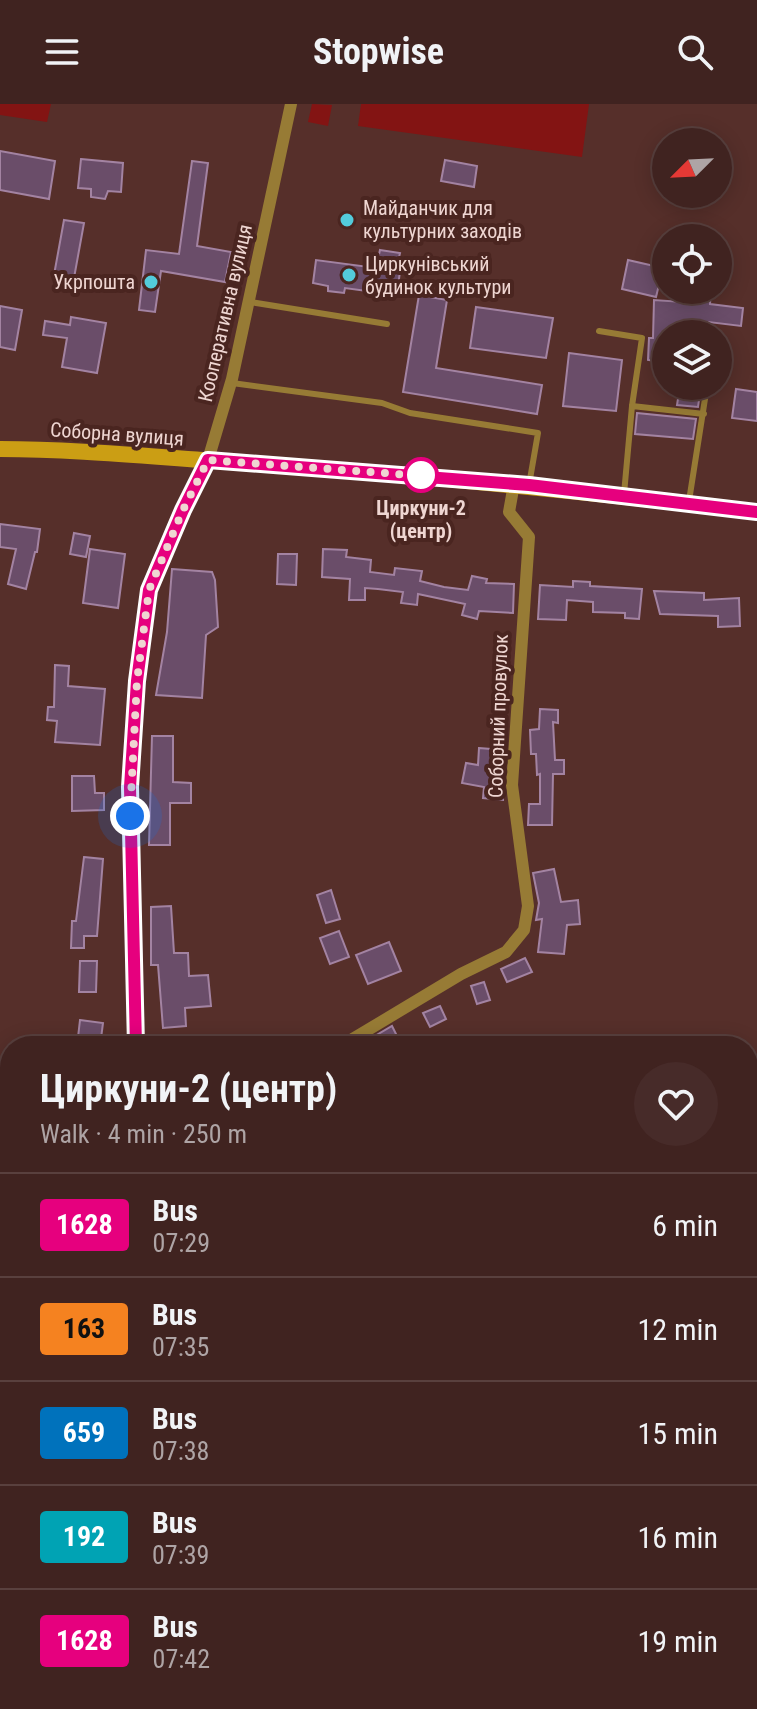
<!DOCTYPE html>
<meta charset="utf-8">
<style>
:root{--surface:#402320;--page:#472b29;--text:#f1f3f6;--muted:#aea4a5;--line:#59403e}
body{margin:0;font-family:"Roboto Condensed",sans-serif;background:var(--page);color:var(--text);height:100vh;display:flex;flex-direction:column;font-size:30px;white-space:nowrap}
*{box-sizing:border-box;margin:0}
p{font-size:26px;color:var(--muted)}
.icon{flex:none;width:44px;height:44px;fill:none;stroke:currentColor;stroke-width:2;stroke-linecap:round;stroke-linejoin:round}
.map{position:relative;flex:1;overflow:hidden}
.drawer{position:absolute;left:0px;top:932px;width:758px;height:674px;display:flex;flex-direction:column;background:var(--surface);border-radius:32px 32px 0 0;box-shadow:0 4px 20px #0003,0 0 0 2px var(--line)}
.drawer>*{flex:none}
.badge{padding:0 16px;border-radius:6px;font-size:28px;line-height:52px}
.needle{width:52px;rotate:246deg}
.fabs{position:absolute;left:652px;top:24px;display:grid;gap:16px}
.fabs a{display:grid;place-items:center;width:80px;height:80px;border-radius:50%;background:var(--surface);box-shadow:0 4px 20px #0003,0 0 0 2px var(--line);font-size:40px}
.you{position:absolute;width:40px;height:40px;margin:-20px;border:6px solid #fff;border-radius:50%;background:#1a73e8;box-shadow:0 0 0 12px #1a73e833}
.map>.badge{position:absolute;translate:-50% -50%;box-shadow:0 0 0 4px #fff}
.round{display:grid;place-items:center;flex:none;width:84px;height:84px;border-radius:42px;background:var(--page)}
.overview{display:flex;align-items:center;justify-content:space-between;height:136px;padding:0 40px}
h1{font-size:38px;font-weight:700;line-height:60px}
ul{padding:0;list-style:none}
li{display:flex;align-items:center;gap:24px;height:104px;padding:0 40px;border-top:2px solid var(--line)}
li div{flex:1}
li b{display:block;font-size:30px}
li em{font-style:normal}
li .badge{min-width:88px;font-weight:700;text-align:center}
header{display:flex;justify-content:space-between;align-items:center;height:104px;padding:0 40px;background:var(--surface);font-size:36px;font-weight:700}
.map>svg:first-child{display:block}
.green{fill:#831413}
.building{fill:#6a4d69;stroke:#a383a2;stroke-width:2}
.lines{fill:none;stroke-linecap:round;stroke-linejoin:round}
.lane{stroke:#977b35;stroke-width:6}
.street{stroke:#977b35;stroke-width:12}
.secondary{stroke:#cb9e14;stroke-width:16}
.line-casing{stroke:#fff;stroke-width:18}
.line{stroke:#e6007e;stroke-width:12}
.walk{stroke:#efd6d2;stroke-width:8;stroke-dasharray:0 14.4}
.poi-dot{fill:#53cbdb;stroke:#4a2520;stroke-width:3}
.stop-dot{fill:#fff;stroke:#e6007e;stroke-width:4}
.labels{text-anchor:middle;stroke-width:8;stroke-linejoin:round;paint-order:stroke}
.poi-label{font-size:20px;fill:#efd6d2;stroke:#4a2520;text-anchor:start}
.street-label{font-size:20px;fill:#efd6d2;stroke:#4a2520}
.stop-label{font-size:20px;font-weight:bold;fill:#efd6d2;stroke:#4a2520}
</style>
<header><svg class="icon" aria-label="menu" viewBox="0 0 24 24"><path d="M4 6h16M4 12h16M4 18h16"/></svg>Stopwise<svg class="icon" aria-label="search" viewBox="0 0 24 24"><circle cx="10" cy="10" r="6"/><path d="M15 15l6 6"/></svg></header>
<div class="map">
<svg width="757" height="1605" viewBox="0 0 757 1605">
<rect width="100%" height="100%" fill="#562f2a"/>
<g class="green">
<polygon points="0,0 51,0 47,18 0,11"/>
<polygon points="312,0 332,1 328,22 308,18"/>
<polygon points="361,0 589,0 582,53 358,22"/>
</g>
<g class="building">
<polygon points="0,47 55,57 49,95 0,86"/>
<polygon points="81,55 123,59 121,88 108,87 105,95 91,93 91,85 78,84"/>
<polygon points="445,56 477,62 474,83 441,77"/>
<polygon points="192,57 208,59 197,142 231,148 225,178 161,167 155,208 139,206 146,146 179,150"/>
<polygon points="64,116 84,119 74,174 54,171"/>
<polygon points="380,146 400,149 396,167 400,167 397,191 345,184 344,189 328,187 328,182 313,179 316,156 376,164"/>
<polygon points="628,156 663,164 656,193 622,185"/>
<polygon points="699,186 711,186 710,200 743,204 741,222 709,218 708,228 667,225 666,253 663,253 663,258 648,256 649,234 653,234 654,196 682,198 682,190 698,191"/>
<polygon points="419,191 447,196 436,264 542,281 537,310 403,288"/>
<polygon points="0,202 22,206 15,246 0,243"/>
<polygon points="476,203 553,214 546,254 470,244"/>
<polygon points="71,213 106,219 97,269 62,263 67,234 43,231 45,217 70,221"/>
<polygon points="569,249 622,256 616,307 563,302"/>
<polygon points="680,282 701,282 698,303 677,301"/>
<polygon points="736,285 757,288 757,317 732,314"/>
<polygon points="637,309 696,315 693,335 635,330"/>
<polygon points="0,420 40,425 37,448 35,448 26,485 8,480 16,445 0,443"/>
<polygon points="74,429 90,432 86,453 70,450"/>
<polygon points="90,445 125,450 118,504 83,499"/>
<polygon points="323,445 347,446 346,453 371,456 370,468 394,471 395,464 422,467 420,477 444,483 468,486 472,472 487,475 486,479 514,480 513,509 479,507 477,515 462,511 465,500 418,490 417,501 401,499 403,488 378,485 365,484 365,496 349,496 350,475 322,473"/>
<polygon points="278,450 297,450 296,481 277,480"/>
<polygon points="172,465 212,468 215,476 218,523 206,531 202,594 156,591 167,528"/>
<polygon points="573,477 590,478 590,482 642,485 639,515 625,514 625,509 593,508 593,498 567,496 566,516 538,515 540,481 573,483"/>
<polygon points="654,487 704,489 704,496 739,494 740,522 718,523 718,512 660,510"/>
<polygon points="55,561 69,562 68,582 105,585 100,641 55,638 57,617 47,616 48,603 54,603"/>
<polygon points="540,605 558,606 558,619 553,618 555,656 564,656 564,670 553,670 552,721 528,721 529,700 540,700 540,670 537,671 536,650 531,650 530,626 539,625"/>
<polygon points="152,632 173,632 173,678 191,679 191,699 170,699 170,741 149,741"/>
<polygon points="479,644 503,646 503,696 483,694 484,683 462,679 466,659 478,661"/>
<polygon points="72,672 94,672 95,689 104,689 104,706 72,707"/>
<polygon points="84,753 103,755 97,832 84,832 84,844 71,844 72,817 76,817"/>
<polygon points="554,765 561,798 578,796 580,820 567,821 564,850 538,848 542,815 536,816 539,799 533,769"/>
<polygon points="331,786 340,815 326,819 317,791"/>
<polygon points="171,802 174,849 188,849 189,872 208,871 211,902 185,904 186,922 163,924 158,861 151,861 151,803"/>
<polygon points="339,827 349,853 330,860 320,834"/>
<polygon points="389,838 401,867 368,880 356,851"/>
<polygon points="525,854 532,868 507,878 501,865"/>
<polygon points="80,857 97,857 96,888 79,888"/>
<polygon points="484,878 490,896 477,900 471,882"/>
<polygon points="440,902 446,915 430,923 423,909"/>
<polygon points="80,916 103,919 100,942 77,942"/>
<polygon points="392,922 399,936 386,942 358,942"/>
</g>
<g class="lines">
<g class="lane">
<polyline points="250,198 387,220"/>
<polyline points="599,227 642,234 632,302"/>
<polyline points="232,279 382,299 410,309 538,329 529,381"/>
<polyline points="624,390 632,302 704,310"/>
<polyline points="689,397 707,282"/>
</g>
<g class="street">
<polyline points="136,942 130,683 137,577 149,486 183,406 208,356 232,275 291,0"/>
<polyline points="341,942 461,870 506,848 524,826 528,802 512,681 529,433 509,408 514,380"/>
<polyline points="748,1136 757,1135"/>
<polyline points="0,1198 10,1200"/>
<polyline points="20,1605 21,1596"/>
</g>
<path class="secondary" d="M0,345C77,345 154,353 231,358C407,370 582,387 757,408"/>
</g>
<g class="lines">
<g class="line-casing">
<polyline id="line" points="136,942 130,683 137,577 149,486 183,406 208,356 529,381 757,408"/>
</g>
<use href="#line" class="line"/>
<polyline class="walk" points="130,712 137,577 149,486 183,406 208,356 424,372 421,371"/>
</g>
<g class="poi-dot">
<circle cx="347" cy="116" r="8"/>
<circle cx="349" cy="171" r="8"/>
<circle cx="151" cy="178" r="8"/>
</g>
<circle class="stop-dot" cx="421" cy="371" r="16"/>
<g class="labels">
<g class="poi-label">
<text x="363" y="111">Майданчик для<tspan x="363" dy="23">культурних заходів</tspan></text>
<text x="365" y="167">Циркунівський<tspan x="365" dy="23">будинок культури</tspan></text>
<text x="135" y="185" text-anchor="end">Укрпошта</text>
</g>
<g class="street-label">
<text transform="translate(225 209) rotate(-77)" y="7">Кооперативна вулиця</text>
<text transform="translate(117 330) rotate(4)" y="7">Соборна вулиця</text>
<text transform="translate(498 612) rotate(-88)" y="7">Соборний провулок</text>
</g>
<g class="stop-label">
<text x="421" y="411">Циркуни-2<tspan x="421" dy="23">(центр)</tspan></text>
</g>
</g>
</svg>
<div class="fabs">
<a><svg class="needle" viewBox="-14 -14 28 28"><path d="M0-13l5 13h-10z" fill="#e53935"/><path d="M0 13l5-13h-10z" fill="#aea4a5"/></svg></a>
<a><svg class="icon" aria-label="locate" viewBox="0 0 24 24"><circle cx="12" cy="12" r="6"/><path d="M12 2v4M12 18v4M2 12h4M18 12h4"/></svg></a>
<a><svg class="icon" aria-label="layers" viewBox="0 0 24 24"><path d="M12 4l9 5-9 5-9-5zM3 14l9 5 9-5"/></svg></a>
</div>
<div class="you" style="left:130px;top:712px"></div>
<section class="drawer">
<div class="overview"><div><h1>Циркуни-2 (центр)</h1><p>Walk · 4 min · 250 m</p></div><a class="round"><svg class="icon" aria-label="heart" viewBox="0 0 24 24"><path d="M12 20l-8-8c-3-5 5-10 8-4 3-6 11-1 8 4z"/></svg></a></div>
<ul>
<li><span class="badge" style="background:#e6007e;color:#fff">1628</span><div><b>Bus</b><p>07:29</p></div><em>6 min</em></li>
<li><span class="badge" style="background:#f58220;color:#111">163</span><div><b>Bus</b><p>07:35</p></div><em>12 min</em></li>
<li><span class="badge" style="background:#0072bc;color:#fff">659</span><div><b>Bus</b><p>07:38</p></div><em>15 min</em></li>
<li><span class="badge" style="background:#00a3b4;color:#fff">192</span><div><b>Bus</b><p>07:39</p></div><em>16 min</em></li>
<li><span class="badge" style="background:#e6007e;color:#fff">1628</span><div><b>Bus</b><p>07:42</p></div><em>19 min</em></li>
</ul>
</section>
</div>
